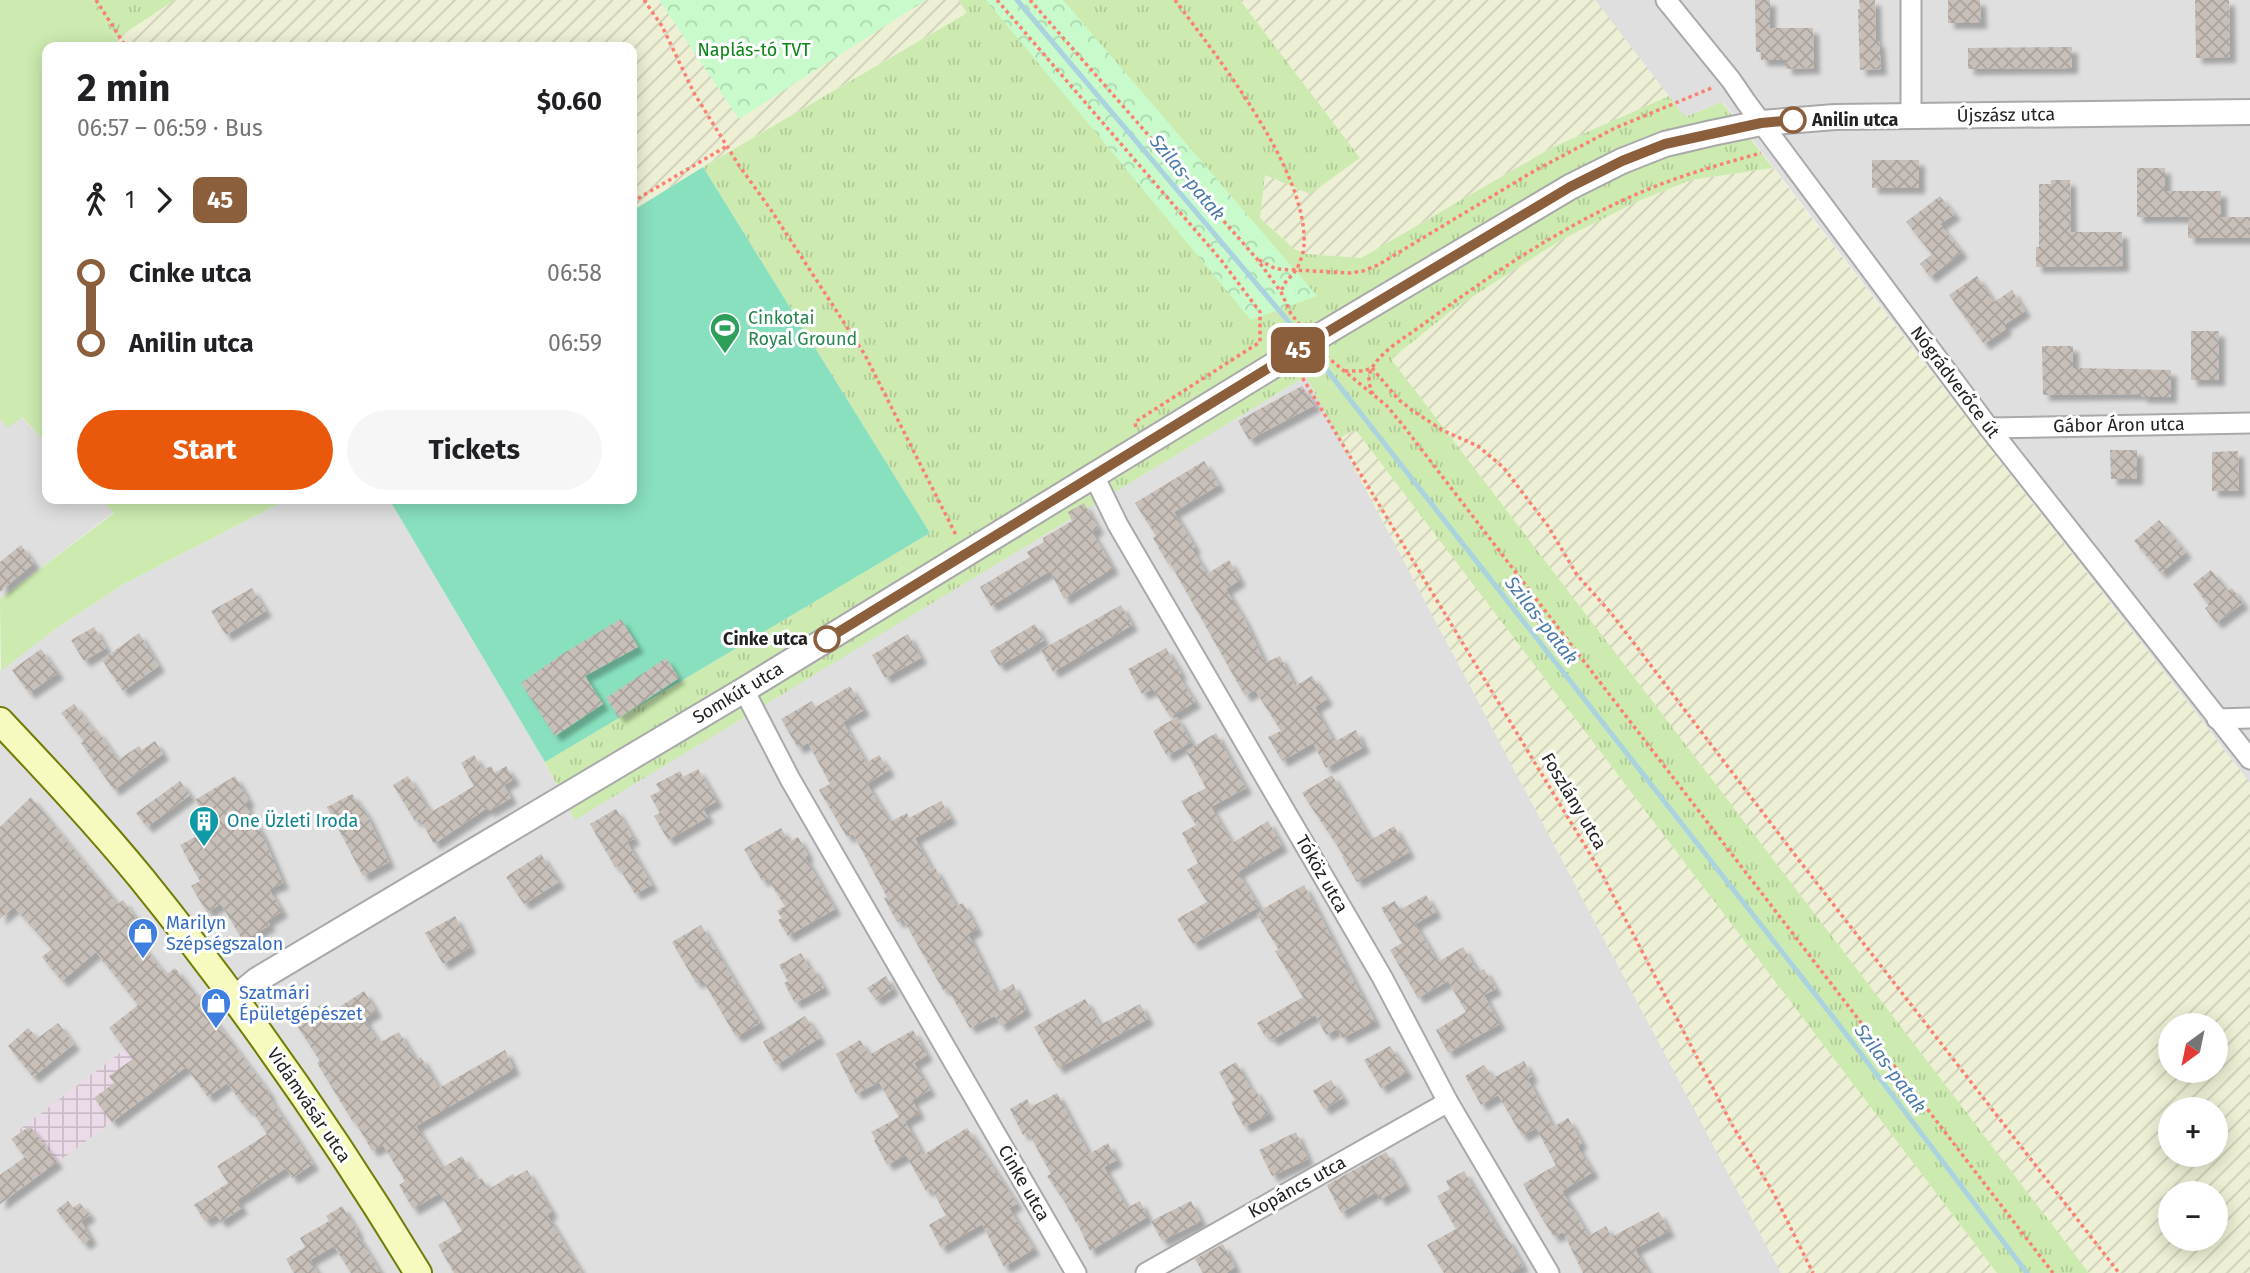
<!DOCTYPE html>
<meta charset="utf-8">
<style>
:root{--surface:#fff;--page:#f6f6f6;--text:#202124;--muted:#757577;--accent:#ea580c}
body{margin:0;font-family:"Fira Sans",sans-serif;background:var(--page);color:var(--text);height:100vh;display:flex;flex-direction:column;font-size:26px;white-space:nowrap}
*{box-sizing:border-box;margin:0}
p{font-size:23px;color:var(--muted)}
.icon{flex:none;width:38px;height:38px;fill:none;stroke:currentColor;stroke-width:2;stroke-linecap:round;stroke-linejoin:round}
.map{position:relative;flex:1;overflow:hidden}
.side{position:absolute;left:42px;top:42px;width:595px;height:462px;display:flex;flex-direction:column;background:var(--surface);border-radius:14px;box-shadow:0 4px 18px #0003}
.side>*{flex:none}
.badge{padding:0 14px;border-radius:10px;font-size:24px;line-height:46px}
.needle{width:46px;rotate:213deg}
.tools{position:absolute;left:2158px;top:1013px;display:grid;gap:14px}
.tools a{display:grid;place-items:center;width:70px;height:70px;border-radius:50%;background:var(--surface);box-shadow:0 4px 18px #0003;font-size:35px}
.map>.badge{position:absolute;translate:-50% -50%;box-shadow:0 0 0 4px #fff}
.legs{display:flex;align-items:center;gap:10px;height:77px;padding:0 35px;font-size:23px}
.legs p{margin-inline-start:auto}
.headline{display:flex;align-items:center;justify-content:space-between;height:119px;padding:0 35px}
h1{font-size:38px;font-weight:700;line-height:52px}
.button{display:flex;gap:14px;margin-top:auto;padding:14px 35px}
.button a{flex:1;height:80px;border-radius:42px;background:var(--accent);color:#fff;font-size:28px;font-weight:700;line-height:80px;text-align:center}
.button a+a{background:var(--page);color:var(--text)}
ul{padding:0 35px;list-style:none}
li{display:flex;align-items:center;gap:24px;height:70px;font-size:26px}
li i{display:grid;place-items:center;width:10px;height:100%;margin:0 9px;background:currentColor}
li i::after{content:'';width:18px;height:18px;margin:-9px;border:5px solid;border-radius:50%;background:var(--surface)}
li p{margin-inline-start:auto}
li:first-child i{background:linear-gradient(#0000 50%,currentColor 0)}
li:last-child i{background:linear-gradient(currentColor 50%,#0000 0)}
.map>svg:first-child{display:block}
.residential{fill:#e0dfdf}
.industrial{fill:url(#industrial-grid)}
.farmland{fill:url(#farmland-furrows);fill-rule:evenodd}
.grass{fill:url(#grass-tufts)}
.park{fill:url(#park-crowns)}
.garden{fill:#cdebb0}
.pitch{fill:#88e0be}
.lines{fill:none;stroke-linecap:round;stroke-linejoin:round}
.stream{stroke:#aad3df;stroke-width:5}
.building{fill:url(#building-cross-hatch);filter:url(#shadow)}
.minor-casing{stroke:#a9a9a9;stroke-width:23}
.tertiary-casing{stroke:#a9a9a9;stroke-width:28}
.secondary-casing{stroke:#707d05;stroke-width:30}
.path{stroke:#fa8072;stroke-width:3.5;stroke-dasharray:3.5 3.5;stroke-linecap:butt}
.minor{stroke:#fff;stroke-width:19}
.tertiary{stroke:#fff;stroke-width:24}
.secondary{stroke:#f7fabf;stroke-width:26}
.tertiary-bridge-casing{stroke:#a9a9a9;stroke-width:28;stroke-linecap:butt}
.tertiary-bridge{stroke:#fff;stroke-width:24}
.line-1-casing{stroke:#fff;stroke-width:16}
.line-1{stroke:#8b5e3c;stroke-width:10}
.stop-1-dot{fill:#fff;stroke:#8b5e3c;stroke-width:3.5}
.labels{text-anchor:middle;stroke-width:6;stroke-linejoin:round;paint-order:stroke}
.park-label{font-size:18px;fill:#0c8416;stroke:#fff}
.street-label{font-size:18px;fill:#222;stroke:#fff}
.stop-label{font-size:18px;font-weight:bold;fill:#222;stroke:#fff;text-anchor:start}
.leisure-label{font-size:18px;fill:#27864d;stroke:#fff;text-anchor:start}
.culture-label{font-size:18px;fill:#0d838f;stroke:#fff;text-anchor:start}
.shop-label{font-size:18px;fill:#366cbe;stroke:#fff;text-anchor:start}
.water-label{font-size:19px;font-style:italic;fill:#4a7aab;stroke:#fff}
</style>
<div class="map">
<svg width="2250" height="1273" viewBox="0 0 2250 1273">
<defs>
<pattern id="industrial-grid" width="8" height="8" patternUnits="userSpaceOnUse" patternTransform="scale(1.75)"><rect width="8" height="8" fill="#ebdbe8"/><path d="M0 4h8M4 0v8" fill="none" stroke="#c9bcc7"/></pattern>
<pattern id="farmland-furrows" width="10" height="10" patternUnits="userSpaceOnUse" patternTransform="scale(1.75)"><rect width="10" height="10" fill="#eef0d5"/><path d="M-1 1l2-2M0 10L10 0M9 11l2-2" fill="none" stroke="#ccceb7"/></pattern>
<pattern id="grass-tufts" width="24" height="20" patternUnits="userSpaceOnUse" patternTransform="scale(1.75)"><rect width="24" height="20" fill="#cdebb0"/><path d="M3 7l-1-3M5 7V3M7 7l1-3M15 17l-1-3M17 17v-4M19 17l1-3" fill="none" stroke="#b0c997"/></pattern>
<pattern id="park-crowns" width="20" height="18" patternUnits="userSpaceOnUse" patternTransform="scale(1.75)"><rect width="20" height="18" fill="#c8facc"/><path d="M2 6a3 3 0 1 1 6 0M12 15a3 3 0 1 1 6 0" fill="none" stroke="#acd6af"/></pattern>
<pattern id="building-cross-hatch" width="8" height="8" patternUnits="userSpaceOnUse" patternTransform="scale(1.75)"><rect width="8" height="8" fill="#c7bfb8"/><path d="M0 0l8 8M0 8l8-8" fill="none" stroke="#aba49e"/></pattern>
<filter id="shadow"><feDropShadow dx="6" dy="6" stdDeviation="2" flood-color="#0004"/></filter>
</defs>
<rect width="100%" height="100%" fill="#f2efe9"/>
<g class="residential">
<polygon points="1595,0 2250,0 2250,783 1723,102 1684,117"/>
<polygon points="1306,376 1781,1273 0,1273 0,670 55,629 124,584 288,499 389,499 545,762 575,819"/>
<polygon points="21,417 47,444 47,499 101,499 114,512 0,599 0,419 8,427"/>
</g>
<polygon class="industrial" points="197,994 227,1036 39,1176 10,1137"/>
<g class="farmland">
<polygon points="175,0 958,0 968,12 703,167 632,211 632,47 121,47 116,39"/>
<polygon points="1240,0 1595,0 1669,96 1551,148 1361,258 1307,254 1294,249 1260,218 1265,175 1360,158"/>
<path d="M1773,168L2250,783V1273H2089L1390,359L1455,308L1561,240L1636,202L1691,180ZM2170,1026H2216V1071H2170ZM2170,1110H2216V1155H2170ZM2170,1194H2216V1239H2170Z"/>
<polygon points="1355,428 1997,1273 1781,1273 1339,439"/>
</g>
<g class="grass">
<polygon points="90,0 175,0 116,39"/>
<polygon points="958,0 1240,0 1360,158 1310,194 1265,175 1260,218 1294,249 1307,254 1361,258 1551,148 1669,96 1685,117 1722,102 1773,168 1691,180 1636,202 1561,240 1455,308 1391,359 2089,1273 1997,1273 1355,429 1339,439 1306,376 575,820 545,762 930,533 703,167 967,13"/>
</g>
<g class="park">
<polygon points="659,0 926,0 739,119"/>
<polygon points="986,0 1063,0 1317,296 1251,320"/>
</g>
<g class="garden">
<polygon points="0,0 90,0 121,47 47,47 47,444 22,417 8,428 0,419"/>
<polygon points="101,499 288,499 124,584 55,629 1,671 0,599 114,513"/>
</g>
<polygon class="pitch" points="703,167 930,533 545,762 389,499 632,499 632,211"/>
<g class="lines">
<g class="stream">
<polyline points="1017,0 1304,340"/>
<polyline points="1312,351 1840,1026 2027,1273"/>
</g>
</g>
<g class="building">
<polygon points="1755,0 1770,0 1770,28 1813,28 1814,68 1786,69 1786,60 1761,60 1761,52 1756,52"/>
<polygon points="1859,0 1875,0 1876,41 1879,41 1881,69 1860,70 1858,9 1860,9"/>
<polygon points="1948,0 1980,0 1981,23 1948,23"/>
<polygon points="2195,0 2229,0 2230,57 2196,58"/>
<polygon points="2072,47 2072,68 1968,69 1968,48"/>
<rect x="1872" y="160" width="47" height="28"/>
<polygon points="2137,168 2165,168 2165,191 2221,191 2221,217 2250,217 2250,238 2188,238 2188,217 2137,217"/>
<polygon points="2051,180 2070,180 2071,232 2122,232 2123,266 2036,267 2036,247 2039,247 2039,184 2051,184"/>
<polygon points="1940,196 1955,214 1940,224 1962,252 1930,277 1920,264 1932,254 1906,222"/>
<polygon points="1977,276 1994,302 2012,290 2025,311 2004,325 2006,329 1984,344 1949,295"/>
<rect x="2191" y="331" width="28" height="49"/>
<polygon points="2042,346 2073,346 2073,368 2171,370 2171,397 2141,397 2141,394 2043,395"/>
<polygon points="1302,386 1315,405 1249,440 1238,421"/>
<polygon points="2110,450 2137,450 2137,479 2111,479"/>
<polygon points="2238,451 2239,491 2212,491 2212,452"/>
<polygon points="1204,461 1219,485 1174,512 1195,547 1192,549 1207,574 1229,560 1240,580 1226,589 1245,621 1265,663 1280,656 1295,686 1312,676 1327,699 1315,707 1334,742 1356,730 1364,747 1326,768 1313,743 1282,761 1268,737 1281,731 1255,690 1245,696 1170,563 1168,564 1153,538 1156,536 1135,503"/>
<polygon points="1084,503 1098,528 1092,532 1113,568 1064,599 1050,571 991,606 980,587 1030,557 1027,552 1044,542 1043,538 1072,521 1068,512"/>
<polygon points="2159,520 2186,552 2161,573 2134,541"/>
<polygon points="21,545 34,563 0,592 0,562"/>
<polygon points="2211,570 2228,591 2232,588 2243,603 2216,623 2205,608 2209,606 2193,584"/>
<polygon points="252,588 266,611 226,635 211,611"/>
<polygon points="1121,605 1132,625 1053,672 1041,650"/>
<polygon points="621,619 638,647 585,676 603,704 555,736 521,683 564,653"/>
<polygon points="1035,624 1044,640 999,666 990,651"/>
<polygon points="94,627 106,648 84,661 71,640"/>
<polygon points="139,633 159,666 123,691 102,660"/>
<polygon points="908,634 921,658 885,678 872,655"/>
<polygon points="1166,648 1181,673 1178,675 1195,702 1170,717 1153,689 1142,694 1128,669"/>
<polygon points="41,649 58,673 29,693 12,670"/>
<polygon points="666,658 679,678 619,718 606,698"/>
<polygon points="850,686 864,710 843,722 866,763 879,755 889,770 867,784 890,822 907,813 909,818 941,801 951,818 915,838 932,870 935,868 956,906 963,903 977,929 968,934 997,993 1013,984 1026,1010 1001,1026 995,1016 970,1028 947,988 943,990 903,919 897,922 884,898 887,897 853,834 847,837 819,790 830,784 808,743 798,748 781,719 812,701 816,707"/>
<polygon points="74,704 95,732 97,730 118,760 139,746 142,750 155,741 163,754 114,790 81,743 84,741 61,713"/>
<polygon points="1177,717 1191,742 1167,756 1153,731"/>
<polygon points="1216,733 1246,788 1211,807 1232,843 1268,821 1282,846 1238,872 1259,907 1193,944 1177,919 1207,902 1187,870 1198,863 1182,833 1196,825 1181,801 1206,788 1186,751"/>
<polygon points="474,755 483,770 491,766 495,773 506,766 514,779 504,785 511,798 489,811 487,808 434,844 420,819 474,786 461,763"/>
<polygon points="698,769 717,801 703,809 708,817 668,840 654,816 660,813 650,796 660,791 656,784 680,771 683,777"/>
<polygon points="1332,775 1371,840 1394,826 1409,852 1357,882 1342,857 1344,856 1302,793"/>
<polygon points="235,776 249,801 245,804 262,834 283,883 269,889 282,911 267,921 270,925 243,941 221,904 207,912 191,886 200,881 180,845 212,828 195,800"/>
<polygon points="408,776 431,813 415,821 393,785"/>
<polygon points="180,781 190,795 147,827 136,813"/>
<polygon points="352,794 367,815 389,862 363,876 327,807"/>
<polygon points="31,797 118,904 123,900 136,918 127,926 166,975 175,968 200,1000 270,1094 268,1095 313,1164 292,1178 286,1168 237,1200 242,1208 221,1222 216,1215 205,1221 194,1205 228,1183 217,1166 267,1134 250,1108 247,1110 227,1083 208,1097 186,1067 112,1122 94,1098 114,1083 109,1076 133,1059 109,1028 138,1005 96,952 62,981 42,957 52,949 14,907 0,919 0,827"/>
<polygon points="616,809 634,839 627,842 652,885 635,894 618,866 615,867 590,824"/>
<polygon points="781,828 789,842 798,837 808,855 805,857 835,909 788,936 778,920 782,918 777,911 785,906 767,878 762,881 744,849"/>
<polygon points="541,854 559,882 524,904 506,877"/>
<polygon points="1304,885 1375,1021 1342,1038 1337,1029 1326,1035 1315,1015 1272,1040 1268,1034 1265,1036 1257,1023 1303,997 1275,951 1279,950 1256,913"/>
<polygon points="1426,895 1436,912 1415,924 1438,962 1463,947 1478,972 1484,969 1496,989 1484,995 1500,1024 1448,1053 1436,1030 1466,1012 1448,981 1418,998 1390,950 1402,943 1381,908 1395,901 1400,910"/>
<polygon points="455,916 470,947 443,964 425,933"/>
<polygon points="701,925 760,1023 736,1037 702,979 696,983 672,942"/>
<polygon points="801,953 809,968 812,967 824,988 795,1003 784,983 788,981 779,965"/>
<polygon points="886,976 893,989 876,1000 867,988"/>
<polygon points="364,991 376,1011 364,1019 379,1043 399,1032 416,1060 421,1057 439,1088 505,1050 514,1069 416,1126 442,1168 462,1156 477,1181 482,1178 488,1190 513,1174 515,1177 527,1170 552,1212 547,1215 582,1273 454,1273 438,1245 462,1231 440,1193 413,1209 399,1185 405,1181 383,1145 372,1151 355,1121 353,1122 317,1063 320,1061 294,1021 324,1003 330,1013"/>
<polygon points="1085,999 1100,1025 1140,1004 1148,1019 1058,1068 1034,1027"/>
<polygon points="805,1016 820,1038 776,1065 763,1042"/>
<polygon points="58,1023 74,1044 33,1077 8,1046 28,1028 38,1038"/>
<polygon points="913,1030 927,1055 914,1063 930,1090 912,1100 919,1113 905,1121 923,1155 967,1128 1017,1204 1009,1208 1034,1249 1004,1267 982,1224 941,1248 929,1225 946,1215 931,1188 926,1191 906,1155 887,1165 874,1140 876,1140 871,1132 899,1117 879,1082 856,1094 836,1054 860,1040 869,1055"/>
<polygon points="1390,1046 1407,1072 1381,1088 1364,1060"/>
<polygon points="1524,1061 1532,1076 1528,1079 1553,1127 1568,1118 1582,1143 1577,1146 1593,1172 1562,1191 1589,1236 1606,1226 1611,1237 1659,1212 1669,1231 1635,1249 1649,1273 1583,1273 1563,1232 1554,1237 1540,1215 1523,1184 1556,1165 1536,1128 1522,1136 1498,1095 1481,1105 1465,1076 1484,1065 1493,1078"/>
<polygon points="1236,1062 1252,1091 1255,1089 1269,1114 1244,1127 1231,1102 1235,1100 1219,1072"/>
<polygon points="1331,1080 1343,1098 1324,1109 1313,1091"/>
<polygon points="1057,1093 1089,1154 1108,1143 1117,1160 1104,1167 1127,1208 1140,1201 1147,1217 1090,1251 1077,1222 1076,1223 1066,1204 1047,1176 1051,1174 1028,1132 1023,1135 1010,1109 1027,1099 1031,1107"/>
<polygon points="30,1126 57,1162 0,1204 0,1175 25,1157 11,1139"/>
<polygon points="1296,1132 1308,1159 1272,1176 1259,1150"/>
<polygon points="1386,1152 1405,1185 1380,1200 1376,1192 1341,1213 1327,1185"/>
<polygon points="1464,1171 1504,1239 1507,1238 1523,1266 1511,1273 1444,1273 1427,1245 1456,1229 1437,1196 1450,1189 1446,1181"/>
<polygon points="68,1201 73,1208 80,1203 90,1215 81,1221 91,1239 84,1244 56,1210"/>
<polygon points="1191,1201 1201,1221 1162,1241 1151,1221"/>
<polygon points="342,1206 358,1232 356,1233 381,1273 351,1273 334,1246 310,1260 318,1273 294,1273 286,1259 305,1247 300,1238 329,1221 326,1216"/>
<polygon points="1223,1244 1235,1267 1226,1273 1203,1273 1195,1259"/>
</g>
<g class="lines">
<g class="minor-casing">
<g id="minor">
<polyline points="1666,0 1731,80 1746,102 1989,428 2250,759"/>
<polyline points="1911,0 1911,116"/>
<polyline points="1989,428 2250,423"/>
<polyline points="1094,476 1118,525 1382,977 1448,1102 1549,1273"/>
<polyline points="744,690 790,779 1076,1273"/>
<polyline points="2217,719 2250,718"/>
<polyline points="1146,1273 1448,1102"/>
</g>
</g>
<g class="tertiary-casing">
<g id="tertiary">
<polyline points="1323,334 1570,187 1622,161 1665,144 1712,133 1761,123 1835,117 2250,112"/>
<polyline points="235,998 257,980 744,690 1297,351"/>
</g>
</g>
<g class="secondary-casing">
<path id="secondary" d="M0,721C48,772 97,824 142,879C243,1004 335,1136 418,1273"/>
</g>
<g class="path">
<polyline points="96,0 126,47"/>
<polyline points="644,0 662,26 694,93 738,164 771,210 865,355 956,535"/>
<polyline points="997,0 1221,260 1260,312 1260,342 1135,422 1136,428"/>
<polyline points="1030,0 1257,259 1281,292 1291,314 1301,326"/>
<path d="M1175,0C1218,58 1308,171 1304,245C1304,251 1300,264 1296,270C1289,280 1286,278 1281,292"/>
<polyline points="632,202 727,146"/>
<polyline points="1259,260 1276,269 1350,273 1363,271 1378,265 1534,171 1615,128 1714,87"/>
<polyline points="1326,356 1387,406 1402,424 2053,1273"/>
<polyline points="1372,368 1399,400 1412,410 1442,430 1478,446 1503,467 1548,526 1577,575 1611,613 1795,855 2119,1273"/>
<polyline points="1345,371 1363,371 1372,368"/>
<polyline points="1299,372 1602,874 1731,1123 1774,1194 1813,1273"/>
<path d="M1373,394C1369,386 1367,376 1372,368C1383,349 1408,336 1425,323C1493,273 1565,224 1644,191C1682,175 1721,164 1761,153"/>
</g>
<use href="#minor" class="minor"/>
<use href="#tertiary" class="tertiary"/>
<use href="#secondary" class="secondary"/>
<g class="tertiary-bridge-casing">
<polyline id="tertiary-bridge" points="1297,351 1323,334"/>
</g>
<use href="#tertiary-bridge" class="tertiary-bridge"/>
</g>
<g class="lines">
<g class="line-1-casing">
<polyline id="line-1" points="827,639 1324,334 1570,187 1622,161 1665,144 1761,123 1793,120"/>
</g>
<use href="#line-1" class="line-1"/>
</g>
<defs>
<g id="stadium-pin" transform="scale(1.575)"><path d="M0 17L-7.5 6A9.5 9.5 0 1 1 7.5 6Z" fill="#2e9e5b" stroke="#fff"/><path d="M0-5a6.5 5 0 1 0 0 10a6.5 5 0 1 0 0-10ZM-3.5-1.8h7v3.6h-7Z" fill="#fff"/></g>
<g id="building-pin" transform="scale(1.575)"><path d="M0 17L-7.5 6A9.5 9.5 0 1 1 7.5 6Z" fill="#0f9aa8" stroke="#fff"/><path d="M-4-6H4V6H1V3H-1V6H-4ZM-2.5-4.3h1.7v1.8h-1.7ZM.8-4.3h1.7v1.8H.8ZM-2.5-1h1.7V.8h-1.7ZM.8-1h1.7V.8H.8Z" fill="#fff"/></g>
<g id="shop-pin" transform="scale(1.575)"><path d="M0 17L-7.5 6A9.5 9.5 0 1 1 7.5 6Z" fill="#3f7fe0" stroke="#fff"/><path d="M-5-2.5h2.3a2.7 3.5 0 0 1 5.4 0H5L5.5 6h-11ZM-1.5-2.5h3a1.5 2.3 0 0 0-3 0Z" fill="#fff"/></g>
</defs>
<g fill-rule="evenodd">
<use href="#stadium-pin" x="725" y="328"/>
<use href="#building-pin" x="204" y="821"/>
<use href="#shop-pin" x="143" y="933"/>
<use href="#shop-pin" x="216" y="1003"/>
</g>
<g class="stop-1-dot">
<circle cx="1793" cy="120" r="12"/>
<circle cx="827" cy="639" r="12"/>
</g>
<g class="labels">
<g class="park-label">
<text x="754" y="56">Naplás-tó TVT</text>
</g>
<g class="street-label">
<text transform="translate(2006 115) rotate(-1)" y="6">Újszász utca</text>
<text transform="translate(1955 382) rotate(53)" y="6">Nógrádverőce út</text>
<text transform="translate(2119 425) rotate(-1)" y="6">Gábor Áron utca</text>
<text transform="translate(738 693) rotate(-31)" y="6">Somkút utca</text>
<text transform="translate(1574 801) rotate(59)" y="6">Foszlány utca</text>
<text transform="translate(1322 874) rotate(60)" y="6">Tóköz utca</text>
<text transform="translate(309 1105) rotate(56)" y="6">Vidámvásár utca</text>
<text transform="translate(1024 1183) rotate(60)" y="6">Cinke utca</text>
<text transform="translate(1297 1187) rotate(-29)" y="6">Kopáncs utca</text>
</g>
<g class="stop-label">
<text x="1812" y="126">Anilin utca</text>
<text x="808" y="645" text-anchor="end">Cinke utca</text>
</g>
<g class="leisure-label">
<text x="748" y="324">Cinkotai<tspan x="748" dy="21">Royal Ground</tspan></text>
</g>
<g class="culture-label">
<text x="227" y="827">One Üzleti Iroda</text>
</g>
<g class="shop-label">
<text x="166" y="929">Marilyn<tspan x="166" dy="21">Szépségszalon</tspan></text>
<text x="239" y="999">Szatmári<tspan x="239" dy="21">Épületgépészet</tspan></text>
</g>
<g class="water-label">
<text transform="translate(1188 177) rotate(50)" y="7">Szilas-patak</text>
<text transform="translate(1542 620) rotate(52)" y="7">Szilas-patak</text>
<text transform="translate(1891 1068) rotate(53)" y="7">Szilas-patak</text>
</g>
</g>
</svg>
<div class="tools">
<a><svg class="needle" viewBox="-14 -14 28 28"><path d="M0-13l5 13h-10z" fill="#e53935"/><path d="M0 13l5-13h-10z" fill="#757577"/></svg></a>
<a>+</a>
<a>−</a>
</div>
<b class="badge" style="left:1298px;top:350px;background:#8b5e3c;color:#fff">45</b>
<section class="side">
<div class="headline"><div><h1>2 min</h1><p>06:57 – 06:59 · Bus</p></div><b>$0.60</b></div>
<div class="legs"><svg class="icon" aria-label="walk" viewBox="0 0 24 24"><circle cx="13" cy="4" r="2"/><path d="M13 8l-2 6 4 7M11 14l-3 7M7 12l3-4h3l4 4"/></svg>1<svg class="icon" aria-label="forward" viewBox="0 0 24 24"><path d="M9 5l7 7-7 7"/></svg><b class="badge" style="background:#8b5e3c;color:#fff">45</b></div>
<ul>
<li><i style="color:#8b5e3c"></i><b>Cinke utca</b><p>06:58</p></li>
<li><i style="color:#8b5e3c"></i><b>Anilin utca</b><p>06:59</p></li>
</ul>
<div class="button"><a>Start</a><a>Tickets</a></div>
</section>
</div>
